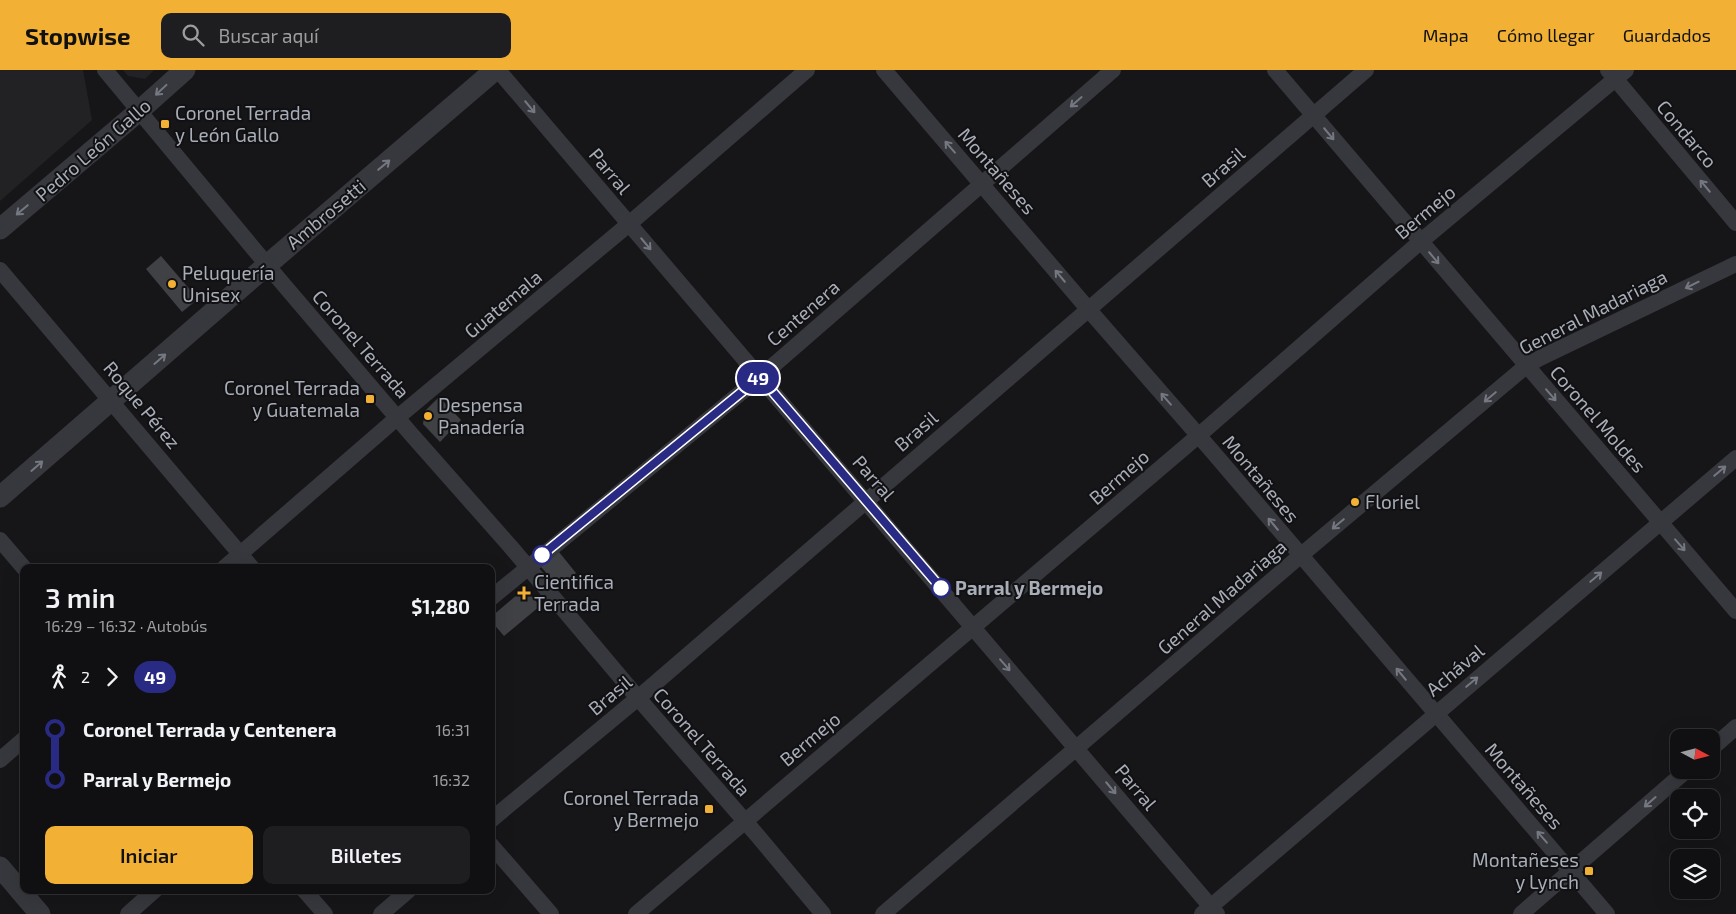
<!DOCTYPE html>
<html lang="es">
<meta charset="utf-8">
<style>
:root{--surface:#101012;--page:#1e1e20;--text:#f1f3f6;--muted:#9c9d9f;--line:#303032;--accent:#f2b134}
body{margin:0;font-family:"Exo 2",sans-serif;background:var(--page);color:var(--text);height:100vh;display:flex;flex-direction:column;font-size:19px;white-space:nowrap}
*{box-sizing:border-box;margin:0}
p{font-size:16px;color:var(--muted)}
.icon{flex:none;width:28px;height:28px;fill:none;stroke:currentColor;stroke-width:2;stroke-linecap:round;stroke-linejoin:round}
.map{position:relative;flex:1;overflow:hidden}
.sheet{position:absolute;left:20px;top:494px;width:475px;height:330px;display:flex;flex-direction:column;background:var(--surface);border-radius:10px;box-shadow:0 5px 20px #0002,0 0 0 1px var(--line)}
.sheet>*{flex:none}
.badge{padding:0 10px;border-radius:16px;font-size:18px;line-height:32px}
.needle{width:32px;rotate:97deg}
.tools{position:absolute;left:1670px;top:659px;display:grid;gap:10px}
.tools a{display:grid;place-items:center;width:50px;height:50px;border-radius:10px;background:var(--surface);box-shadow:0 5px 20px #0002,0 0 0 1px var(--line);font-size:25px}
.map>.badge{position:absolute;translate:-50% -50%;box-shadow:0 0 0 2px #fff}
.legs{display:flex;align-items:center;gap:8px;height:55px;padding:0 25px;font-size:16px}
.legs p{margin-inline-start:auto}
.summary{display:flex;align-items:center;justify-content:space-between;height:85px;padding:0 25px}
h1{font-size:28px;font-weight:600;line-height:38px}
.primary-button{display:flex;gap:10px;margin-top:auto;padding:10px 25px}
.primary-button a{flex:1;height:58px;border-radius:10px;background:var(--accent);color:#111;font-size:20px;font-weight:600;line-height:58px;text-align:center}
.primary-button a+a{background:var(--page);color:var(--text)}
ul{padding:0 25px;list-style:none}
li{display:flex;align-items:center;gap:18px;height:50px;font-size:19px}
li i{display:grid;place-items:center;width:8px;height:100%;margin:0 6px;background:currentColor}
li i::after{content:'';width:12px;height:12px;margin:-6px;border:4px solid;border-radius:50%;background:var(--surface)}
li p{margin-inline-start:auto}
li:first-child i{background:linear-gradient(#0000 50%,currentColor 0)}
li:last-child i{background:linear-gradient(currentColor 50%,#0000 0)}
header{display:flex;align-items:center;gap:30px;box-sizing:border-box;height:70px;padding:0 25px;background:var(--accent);color:#111}
header strong{font-size:24px}
nav{display:flex;gap:28px;margin-inline-start:auto;font-size:18px}
.search{width:350px;height:45px;background:var(--page);display:flex;align-items:center;gap:12px;box-sizing:border-box;padding:0 18px;border-radius:10px;color:var(--muted);font-size:19px}
.map>svg:first-child{display:block}
.built{fill:#222225}
.building{fill:#404145}
.lines{fill:none;stroke-linecap:round;stroke-linejoin:round}
.minor{stroke:#37383d;stroke-width:16}
.tertiary{stroke:#37383d;stroke-width:21}
.oneway{stroke:#757881}
.line-1-casing{stroke:#fff;stroke-width:11}
.line-1{stroke:#292a83;stroke-width:8}
.poi-dot{fill:#f2b134;stroke:#111113;stroke-width:2}
.stop-1-dot{fill:#fff;stroke:#292a83;stroke-width:2.5}
.labels{text-anchor:middle;stroke-width:4;stroke-linejoin:round;paint-order:stroke}
.poi-label{font-size:19px;fill:#a8adb8;stroke:#111113;text-anchor:start}
.street-label{font-size:19px;fill:#a8adb8;stroke:#111113}
.stop-label{font-size:19px;font-weight:bold;fill:#a8adb8;stroke:#111113;text-anchor:start}
</style>
<header>
<strong>Stopwise</strong>
<div class="search"><svg class="icon" aria-label="search" viewBox="0 0 24 24"><circle cx="10" cy="10" r="6"/><path d="M15 15l6 6"/></svg>Buscar aquí</div>
<nav><a>Mapa</a><a>Cómo llegar</a><a>Guardados</a></nav>
</header>
<div class="map">
<svg width="1736" height="844" viewBox="0 0 1736 844">
<rect width="100%" height="100%" fill="#161618"/>
<g class="built">
<polygon points="0,0 83,0 92,50 0,131"/>
<polygon points="123,0 154,0 145,9 128,6"/>
</g>
<g class="building">
<polygon points="161,186 198,229 182,242 146,199"/>
<polygon points="439,327 461,350 440,372 423,354 425,341"/>
<polygon points="559,482 576,503 559,517 541,497"/>
<polygon points="525,518 540,536 504,566 491,551 491,547"/>
</g>
<g class="lines">
<g class="minor">
<polyline points="105,0 278,208 411,364 510,476 638,628 757,765 823,844"/>
<polyline points="498,0 1217,844"/>
<polyline points="884,0 1089,240 1212,381 1607,844"/>
<polyline points="1275,0 1736,541"/>
<polyline points="1608,0 1736,153"/>
<polyline points="0,200 252,498"/>
<polyline points="0,470 24,498"/>
<polyline points="224,498 398,347 629,154 807,0"/>
<polyline points="491,528 760,307 1113,0"/>
<polyline points="1711,679 1736,657"/>
<polyline points="0,690 24,669"/>
<polyline points="491,750 638,628 1366,0"/>
<polyline points="491,775 551,844"/>
<polyline points="304,820 325,844"/>
<polyline points="128,844 155,820"/>
<polyline points="381,844 409,820"/>
<polyline points="636,844 1198,366 1420,172 1626,0"/>
<polyline points="883,844 1300,486 1526,296 1540,288 1736,194"/>
<polyline points="1202,844 1736,388"/>
<polyline points="1521,844 1687,700"/>
</g>
<g class="tertiary">
<polyline points="0,159 139,41 185,0"/>
<polyline points="0,427 267,195 495,0"/>
<polyline points="0,797 40,844"/>
</g>
</g>
<defs><path id="oneway-shaft" d="M-6 0H5M1.5-3L5.5 0L1.5 3" fill="none" stroke-width="1.6" stroke-linecap="round" stroke-linejoin="round" transform="scale(1.25)"/></defs>
<g class="oneway">
<use href="#oneway-shaft" transform="translate(161 20) rotate(137)"/>
<use href="#oneway-shaft" transform="translate(1076 32) rotate(139)"/>
<use href="#oneway-shaft" transform="translate(530 37) rotate(50)"/>
<use href="#oneway-shaft" transform="translate(1329 64) rotate(50)"/>
<use href="#oneway-shaft" transform="translate(950 77) rotate(-131)"/>
<use href="#oneway-shaft" transform="translate(384 95) rotate(-40)"/>
<use href="#oneway-shaft" transform="translate(1705 116) rotate(-130)"/>
<use href="#oneway-shaft" transform="translate(22 140) rotate(140)"/>
<use href="#oneway-shaft" transform="translate(646 174) rotate(50)"/>
<use href="#oneway-shaft" transform="translate(1434 188) rotate(50)"/>
<use href="#oneway-shaft" transform="translate(1060 206) rotate(-130)"/>
<use href="#oneway-shaft" transform="translate(1692 215) rotate(154)"/>
<use href="#oneway-shaft" transform="translate(160 289) rotate(-41)"/>
<use href="#oneway-shaft" transform="translate(1551 325) rotate(49)"/>
<use href="#oneway-shaft" transform="translate(1490 327) rotate(140)"/>
<use href="#oneway-shaft" transform="translate(1166 329) rotate(-131)"/>
<use href="#oneway-shaft" transform="translate(37 396) rotate(-41)"/>
<use href="#oneway-shaft" transform="translate(1720 401) rotate(-40)"/>
<use href="#oneway-shaft" transform="translate(1273 454) rotate(-130)"/>
<use href="#oneway-shaft" transform="translate(1338 454) rotate(140)"/>
<use href="#oneway-shaft" transform="translate(1680 475) rotate(49)"/>
<use href="#oneway-shaft" transform="translate(1596 507) rotate(-40)"/>
<use href="#oneway-shaft" transform="translate(1005 595) rotate(49)"/>
<use href="#oneway-shaft" transform="translate(1401 604) rotate(-130)"/>
<use href="#oneway-shaft" transform="translate(1472 612) rotate(-40)"/>
<use href="#oneway-shaft" transform="translate(1111 718) rotate(50)"/>
<use href="#oneway-shaft" transform="translate(1650 732) rotate(139)"/>
<use href="#oneway-shaft" transform="translate(1542 767) rotate(-131)"/>
</g>
<g class="lines">
<g class="line-1-casing">
<polyline id="line-1" points="542,485 760,307 941,518"/>
</g>
<use href="#line-1" class="line-1"/>
</g>
<g class="poi-dot">
<rect x="160" y="49" width="10" height="10" rx="2.5"/>
<circle cx="172" cy="214" r="5"/>
<rect x="365" y="324" width="10" height="10" rx="2.5"/>
<circle cx="428" cy="346" r="5"/>
<circle cx="1355" cy="432" r="5"/>
<path d="M521.5 515.5h5v5h5v5h-5v5h-5v-5h-5v-5h5z"/>
<rect x="704" y="734" width="10" height="10" rx="2.5"/>
<rect x="1584" y="796" width="10" height="10" rx="2.5"/>
</g>
<g class="stop-1-dot">
<circle cx="542" cy="485" r="9"/>
<circle cx="941" cy="518" r="9"/>
</g>
<g class="labels">
<g class="poi-label">
<text x="175" y="50">Coronel Terrada<tspan x="175" dy="22">y León Gallo</tspan></text>
<text x="182" y="210">Peluquería<tspan x="182" dy="22">Unisex</tspan></text>
<text x="360" y="325" text-anchor="end">Coronel Terrada<tspan x="360" dy="22">y Guatemala</tspan></text>
<text x="438" y="342">Despensa<tspan x="438" dy="22">Panadería</tspan></text>
<text x="1365" y="439">Floriel</text>
<text x="534" y="519">Cientifica<tspan x="534" dy="22">Terrada</tspan></text>
<text x="699" y="735" text-anchor="end">Coronel Terrada<tspan x="699" dy="22">y Bermejo</tspan></text>
<text x="1579" y="797" text-anchor="end">Montañeses<tspan x="1579" dy="22">y Lynch</tspan></text>
</g>
<g class="street-label">
<text transform="translate(1687 64) rotate(50)" y="7">Condarco</text>
<text transform="translate(93 80) rotate(-41)" y="7">Pedro León Gallo</text>
<text transform="translate(1223 97) rotate(-41)" y="7">Brasil</text>
<text transform="translate(610 101) rotate(50)" y="7">Parral</text>
<text transform="translate(997 101) rotate(49)" y="7">Montañeses</text>
<text transform="translate(1425 142) rotate(-40)" y="7">Bermejo</text>
<text transform="translate(326 144) rotate(-40)" y="7">Ambrosetti</text>
<text transform="translate(503 234) rotate(-40)" y="7">Guatemala</text>
<text transform="translate(1593 242) rotate(-27)" y="7">General Madariaga</text>
<text transform="translate(803 243) rotate(-41)" y="7">Centenera</text>
<text transform="translate(361 274) rotate(49)" y="7">Coronel Terrada</text>
<text transform="translate(142 335) rotate(50)" y="7">Roque Pérez</text>
<text transform="translate(1598 349) rotate(49)" y="7">Coronel Moldes</text>
<text transform="translate(916 361) rotate(-41)" y="7">Brasil</text>
<text transform="translate(1119 407) rotate(-41)" y="7">Bermejo</text>
<text transform="translate(874 408) rotate(49)" y="7">Parral</text>
<text transform="translate(1261 409) rotate(50)" y="7">Montañeses</text>
<text transform="translate(1222 527) rotate(-41)" y="7">General Madariaga</text>
<text transform="translate(1455 600) rotate(-40)" y="7">Achával</text>
<text transform="translate(610 625) rotate(-40)" y="7">Brasil</text>
<text transform="translate(810 669) rotate(-40)" y="7">Bermejo</text>
<text transform="translate(702 672) rotate(49)" y="7">Coronel Terrada</text>
<text transform="translate(1524 716) rotate(49)" y="7">Montañeses</text>
<text transform="translate(1136 717) rotate(50)" y="7">Parral</text>
</g>
<g class="stop-label">
<text x="955" y="525">Parral y Bermejo</text>
</g>
</g>
</svg>
<div class="tools">
<a><svg class="needle" viewBox="-14 -14 28 28"><path d="M0-13l5 13h-10z" fill="#e53935"/><path d="M0 13l5-13h-10z" fill="#9c9d9f"/></svg></a>
<a><svg class="icon" aria-label="locate" viewBox="0 0 24 24"><circle cx="12" cy="12" r="6"/><path d="M12 2v4M12 18v4M2 12h4M18 12h4"/></svg></a>
<a><svg class="icon" aria-label="layers" viewBox="0 0 24 24"><path d="M12 4l9 5-9 5-9-5zM3 14l9 5 9-5"/></svg></a>
</div>
<b class="badge" style="left:758px;top:308px;background:#292a83;color:#fff">49</b>
<section class="sheet">
<div class="summary"><div><h1>3 min</h1><p>16:29 – 16:32 · Autobús</p></div><b>$1,280</b></div>
<div class="legs"><svg class="icon" aria-label="walk" viewBox="0 0 24 24"><circle cx="13" cy="4" r="2"/><path d="M13 8l-2 6 4 7M11 14l-3 7M7 12l3-4h3l4 4"/></svg>2<svg class="icon" aria-label="forward" viewBox="0 0 24 24"><path d="M9 5l7 7-7 7"/></svg><b class="badge" style="background:#292a83;color:#fff">49</b></div>
<ul>
<li><i style="color:#292a83"></i><b>Coronel Terrada y Centenera</b><p>16:31</p></li>
<li><i style="color:#292a83"></i><b>Parral y Bermejo</b><p>16:32</p></li>
</ul>
<div class="primary-button"><a>Iniciar</a><a>Billetes</a></div>
</section>
</div>
